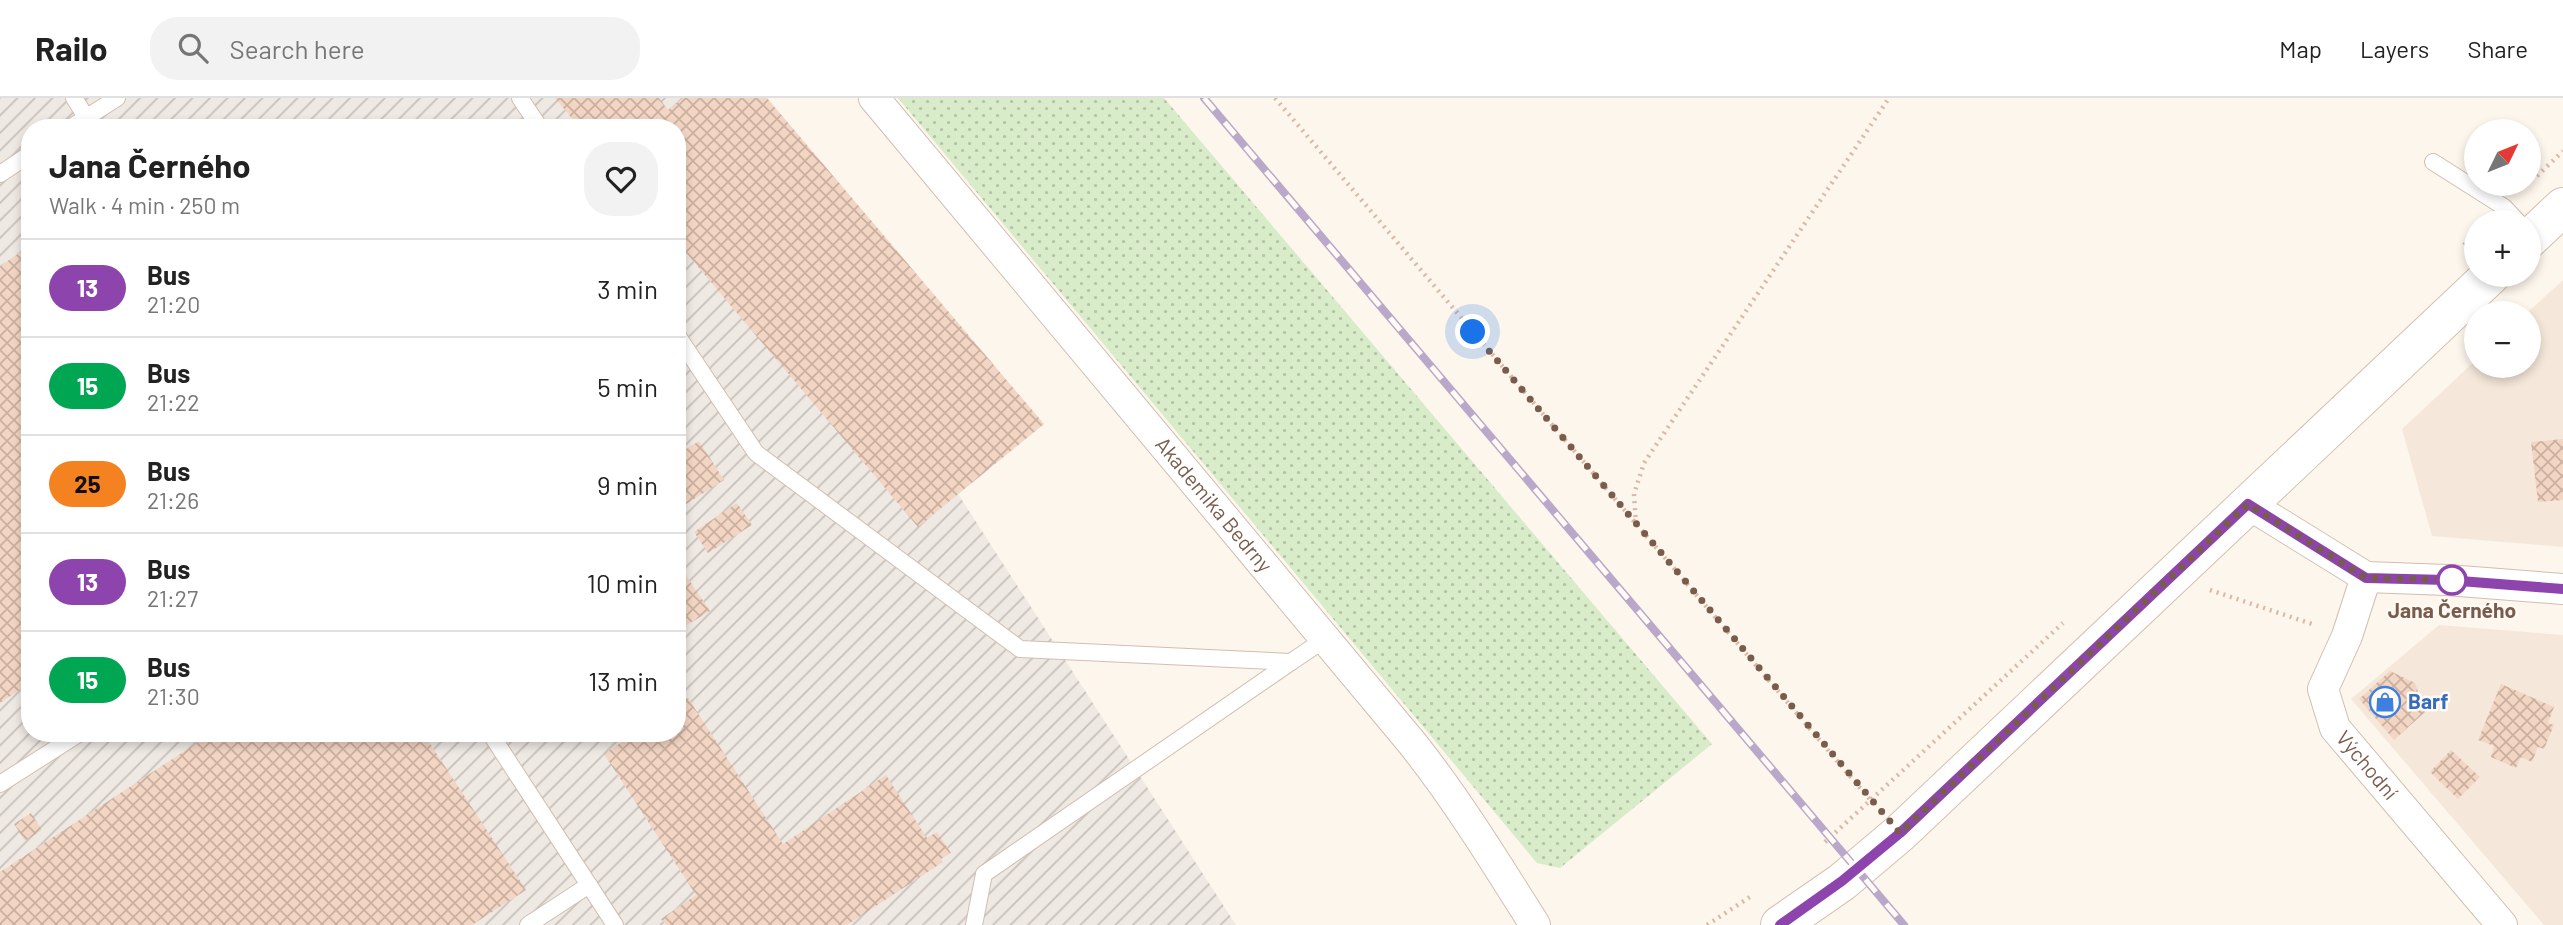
<!DOCTYPE html>
<meta charset="utf-8">
<style>
:root{--surface:#fff;--page:#f2f2f2;--text:#222;--muted:#767676;--line:#e0e0e0}
body{margin:0;font-family:Barlow,sans-serif;background:var(--page);color:var(--text);height:100vh;display:flex;flex-direction:column;font-size:26px;white-space:nowrap}
*{box-sizing:border-box;margin:0}
p{font-size:23px;color:var(--muted)}
.icon{flex:none;width:38px;height:38px;fill:none;stroke:currentColor;stroke-width:2;stroke-linecap:round;stroke-linejoin:round}
.map{position:relative;flex:1;overflow:hidden}
.sheet{position:absolute;left:21px;top:21px;width:665px;height:623px;display:flex;flex-direction:column;background:var(--surface);border-radius:28px;box-shadow:0 4px 10px #0003}
.sheet>*{flex:none}
.badge{padding:0 14px;border-radius:23px;font-size:24px;line-height:46px}
.needle{width:46px;rotate:47deg}
.tools{position:absolute;left:2464px;top:21px;display:grid;gap:14px}
.tools a{display:grid;place-items:center;width:77px;height:77px;border-radius:50%;background:var(--surface);box-shadow:0 4px 10px #0003;font-size:35px}
.you{position:absolute;width:35px;height:35px;margin:-18px;border:5px solid #fff;border-radius:50%;background:#1a73e8;box-shadow:0 0 0 10px #1a73e833}
.map>.badge{position:absolute;translate:-50% -50%;box-shadow:0 0 0 4px #fff}
.round{display:grid;place-items:center;flex:none;width:74px;height:74px;border-radius:28px;background:var(--page)}
.overview{display:flex;align-items:center;justify-content:space-between;height:119px;padding:0 28px}
h1{font-size:33px;font-weight:700;line-height:52px}
ul{padding:0;list-style:none}
li{display:flex;align-items:center;gap:21px;height:98px;padding:0 28px;border-top:2px solid var(--line)}
li div{flex:1}
li b{display:block;font-size:26px}
li em{font-style:normal}
li .badge{min-width:77px;font-weight:700;text-align:center}
header{display:flex;align-items:center;gap:42px;box-sizing:border-box;height:98px;padding:0 35px;background:var(--surface);border-bottom:2px solid var(--line)}
header strong{font-size:33px}
nav{display:flex;gap:38px;margin-inline-start:auto;font-size:24px}
.search{width:490px;height:63px;background:var(--page);display:flex;align-items:center;gap:18px;box-sizing:border-box;padding:0 24px;border-radius:28px;color:var(--muted);font-size:26px}
.map>svg:first-child{display:block}
.residential{fill:#f5e8da}
.industrial{fill:url(#industrial-furrows);fill-rule:evenodd}
.garden{fill:url(#garden-dots)}
.building{fill:url(#building-cross-hatch)}
.lines{fill:none;stroke-linecap:round;stroke-linejoin:round}
.lane-casing{stroke:#d1beb0;stroke-width:18}
.street-casing{stroke:#d1beb0;stroke-width:32}
.secondary-casing{stroke:#d6c0b0;stroke-width:40}
.path{stroke:#d9b8a5;stroke-width:4.5;stroke-dasharray:2 5;stroke-linecap:butt}
.lane{stroke:#fff;stroke-width:16}
.street{stroke:#fff;stroke-width:30}
.secondary{stroke:#fff;stroke-width:38}
.rail-casing{stroke:#b9a8c9;stroke-width:8}
.rail{stroke:#fffaf3;stroke-width:5;stroke-dasharray:16;stroke-linecap:butt}
.line-casing{stroke:#fff;stroke-width:16}
.line{stroke:#8e44ad;stroke-width:10}
.walk{stroke:#7a5c4d;stroke-width:7;stroke-dasharray:0 12.6}
.stop-dot{fill:#fff;stroke:#8e44ad;stroke-width:3.5}
.labels{text-anchor:middle;stroke-width:5;stroke-linejoin:round;paint-order:stroke}
.street-label{font-size:21px;fill:#7a5c4d;stroke:#fffaf3}
.stop-label{font-size:21px;font-weight:bold;fill:#7a5c4d;stroke:#fffaf3}
.shop-label{font-size:21px;font-weight:bold;fill:#366cbe;stroke:#fffaf3;text-anchor:start}
</style>
<header>
<strong>Railo</strong>
<div class="search"><svg class="icon" aria-label="search" viewBox="0 0 24 24"><circle cx="10" cy="10" r="6"/><path d="M15 15l6 6"/></svg>Search here</div>
<nav><a>Map</a><a>Layers</a><a>Share</a></nav>
</header>
<div class="map">
<svg width="2563" height="827" viewBox="0 0 2563 827">
<defs>
<pattern id="industrial-furrows" width="10" height="10" patternUnits="userSpaceOnUse" patternTransform="scale(1.75)"><rect width="10" height="10" fill="#efe9e4"/><path d="M-1 1l2-2M0 10L10 0M9 11l2-2" fill="none" stroke="#c7c0bb"/></pattern>
<pattern id="garden-dots" width="8" height="8" patternUnits="userSpaceOnUse" patternTransform="scale(1.75)"><rect width="8" height="8" fill="#d8ecc9"/><path d="M2 2h.1M6 6h.1" fill="none" stroke="#b4c2a5" stroke-width="1.8" stroke-linecap="round"/></pattern>
<pattern id="building-cross-hatch" width="8" height="8" patternUnits="userSpaceOnUse" patternTransform="scale(1.75)"><rect width="8" height="8" fill="#f3d5c3"/><path d="M0 0l8 8M0 8l8-8" fill="none" stroke="#cab0a1"/></pattern>
</defs>
<rect width="100%" height="100%" fill="#fdf6ec"/>
<g class="residential">
<polygon points="2563,182 2563,449 2432,438 2402,331 2476,262 2476,268 2529,268 2527,215"/>
<polygon points="2439,527 2563,537 2563,827 2544,827 2351,601"/>
</g>
<path class="industrial" d="M0,0H686L764,95L1236,827H0ZM30,30H677V635H30Z"/>
<polygon class="garden" points="898,0 1164,0 1712,646 1560,770 1537,765"/>
<g class="building">
<polygon points="555,0 659,0 668,12 683,0 767,0 1044,326 918,429 677,144 677,30 580,30"/>
<polygon points="30,148 30,585 0,605 0,168"/>
<polygon points="2563,341 2563,402 2538,404 2531,344"/>
<polygon points="699,343 724,382 677,412 677,357"/>
<polygon points="737,405 752,427 708,455 694,434"/>
<polygon points="677,464 710,513 677,533"/>
<polygon points="2390,573 2415,585 2425,614 2394,642 2359,601"/>
<polygon points="2501,586 2554,609 2548,625 2554,627 2544,651 2538,649 2532,664 2521,659 2516,670 2491,659 2494,648 2478,642"/>
<polygon points="688,600 783,746 886,677 927,740 937,734 951,755 941,761 943,764 847,827 666,827 661,821 696,797 604,656 635,635 677,635 677,607"/>
<polygon points="212,635 423,635 526,792 472,827 0,827 0,774"/>
<polygon points="2451,652 2480,679 2458,701 2430,674"/>
<polygon points="31,715 42,732 25,743 14,726"/>
</g>
<g class="lines">
<g class="lane-casing">
<g id="lane">
<polyline points="74,0 93,30"/>
<polyline points="520,0 540,30"/>
<polyline points="70,30 117,0"/>
<polyline points="2433,64 2504,109 2518,124"/>
<polyline points="0,76 30,56"/>
<polyline points="677,237 756,355 1020,551 1291,564 1325,541"/>
<polyline points="490,635 615,827"/>
<polyline points="0,686 80,635"/>
<polyline points="528,827 589,787"/>
<polyline points="974,827 984,776 1291,564"/>
</g>
</g>
<g class="street-casing">
<g id="street">
<path id="s1" d="M874,0L1412,645C1458,703 1496,765 1535,827"/>
<polyline points="2248,406 2366,479 2447,482 2563,491"/>
<path id="s2" d="M2366,479L2347,538L2323,591L2335,630L2502,827"/>
</g>
</g>
<g class="secondary-casing">
<g id="secondary">
<polyline points="2529,141 2563,109"/>
<polyline points="1780,827 1842,784 1900,735 2491,177"/>
</g>
</g>
<g class="path">
<polyline points="1275,0 1872,704"/>
<polyline points="2537,78 2563,53"/>
<polyline points="2464,147 2476,135"/>
<polyline points="1636,426 1634,396 1644,365 1889,0"/>
<polyline points="2210,492 2315,527"/>
<polyline points="1825,744 2063,525"/>
<polyline points="1707,827 1753,797"/>
</g>
<use href="#lane" class="lane"/>
<use href="#street" class="street"/>
<use href="#secondary" class="secondary"/>
<g class="rail-casing">
<polyline id="rail" points="1204,0 1904,827"/>
</g>
<use href="#rail" class="rail"/>
</g>
<g class="lines">
<g class="line-casing">
<polyline id="line" points="1780,827 1842,783 1900,735 2248,406 2366,480 2447,482 2563,491"/>
</g>
<use href="#line" class="line"/>
<polyline class="walk" points="1473,234 1900,735 2248,406 2366,480 2452,482"/>
</g>
<defs>
<g id="shop-ring" transform="scale(1.575)"><circle r="9.5" fill="#fffaf3" stroke="#3f7fe0" stroke-width="1.5"/><path d="M-5-2.5h2.3a2.7 3.5 0 0 1 5.4 0H5L5.5 6h-11ZM-1.5-2.5h3a1.5 2.3 0 0 0-3 0Z" fill="#3f7fe0"/></g>
</defs>
<g fill-rule="evenodd">
<use href="#shop-ring" x="2385" y="604"/>
</g>
<circle class="stop-dot" cx="2452" cy="482" r="14"/>
<g class="labels">
<g class="street-label">
<text dy="7" stroke="none"><textPath href="#s1" startOffset="530">Akademika Bedrny</textPath></text>
<text dy="7" stroke="none"><textPath href="#s2" startOffset="210">Východní</textPath></text>
</g>
<g class="stop-label">
<text x="2452" y="520">Jana Černého</text>
</g>
<g class="shop-label">
<text x="2408" y="611">Barf</text>
</g>
</g>
</svg>
<div class="tools">
<a><svg class="needle" viewBox="-14 -14 28 28"><path d="M0-13l5 13h-10z" fill="#e53935"/><path d="M0 13l5-13h-10z" fill="#767676"/></svg></a>
<a>+</a>
<a>−</a>
</div>
<div class="you" style="left:1473px;top:234px"></div>
<section class="sheet">
<div class="overview"><div><h1>Jana Černého</h1><p>Walk · 4 min · 250 m</p></div><a class="round"><svg class="icon" aria-label="heart" viewBox="0 0 24 24"><path d="M12 20l-8-8c-3-5 5-10 8-4 3-6 11-1 8 4z"/></svg></a></div>
<ul>
<li><span class="badge" style="background:#8e44ad;color:#fff">13</span><div><b>Bus</b><p>21:20</p></div><em>3 min</em></li>
<li><span class="badge" style="background:#00a651;color:#fff">15</span><div><b>Bus</b><p>21:22</p></div><em>5 min</em></li>
<li><span class="badge" style="background:#f58220;color:#111">25</span><div><b>Bus</b><p>21:26</p></div><em>9 min</em></li>
<li><span class="badge" style="background:#8e44ad;color:#fff">13</span><div><b>Bus</b><p>21:27</p></div><em>10 min</em></li>
<li><span class="badge" style="background:#00a651;color:#fff">15</span><div><b>Bus</b><p>21:30</p></div><em>13 min</em></li>
</ul>
</section>
</div>
